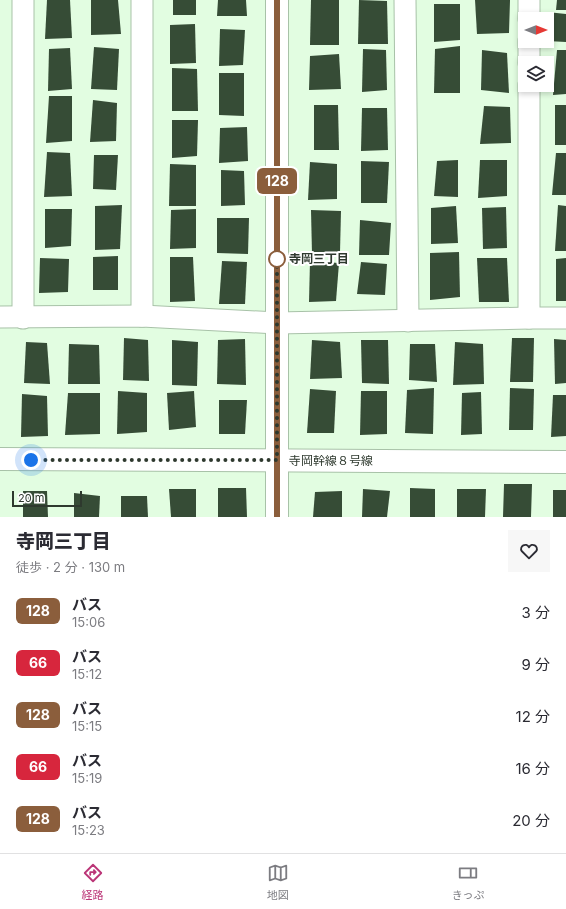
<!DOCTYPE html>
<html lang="ja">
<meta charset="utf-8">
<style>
:root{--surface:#fff;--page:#f7f7f7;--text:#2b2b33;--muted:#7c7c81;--line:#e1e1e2;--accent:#bb3577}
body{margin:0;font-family:Inter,"Noto Sans JP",sans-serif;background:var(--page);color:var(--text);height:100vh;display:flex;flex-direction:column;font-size:15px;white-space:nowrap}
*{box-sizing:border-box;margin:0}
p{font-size:13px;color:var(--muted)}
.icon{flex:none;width:22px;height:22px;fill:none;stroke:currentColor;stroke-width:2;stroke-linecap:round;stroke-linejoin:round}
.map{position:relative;height:517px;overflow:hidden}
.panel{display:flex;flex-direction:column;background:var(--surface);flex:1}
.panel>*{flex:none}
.badge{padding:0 8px;border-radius:6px;font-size:14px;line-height:26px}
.needle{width:26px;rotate:90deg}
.tools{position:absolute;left:518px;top:12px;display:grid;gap:8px}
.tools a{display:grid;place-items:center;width:36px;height:36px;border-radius:0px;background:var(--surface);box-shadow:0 2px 6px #0003;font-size:20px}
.scale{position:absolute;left:12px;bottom:10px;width:70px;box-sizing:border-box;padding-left:4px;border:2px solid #2e392e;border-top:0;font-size:11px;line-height:14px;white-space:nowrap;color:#2e392e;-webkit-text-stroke:3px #fff;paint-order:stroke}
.you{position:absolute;width:20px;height:20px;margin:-10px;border:3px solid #fff;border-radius:50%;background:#1a73e8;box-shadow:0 0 0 6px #1a73e833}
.map>.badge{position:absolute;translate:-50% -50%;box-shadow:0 0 0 2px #fff}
.round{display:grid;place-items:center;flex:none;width:42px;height:42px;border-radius:0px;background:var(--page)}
.summary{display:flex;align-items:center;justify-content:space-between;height:68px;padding:0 16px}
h1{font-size:19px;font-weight:800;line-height:30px}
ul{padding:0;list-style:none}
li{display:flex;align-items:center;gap:12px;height:52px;padding:0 16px}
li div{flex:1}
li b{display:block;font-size:15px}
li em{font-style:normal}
li .badge{min-width:44px;font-weight:700;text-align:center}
.dock{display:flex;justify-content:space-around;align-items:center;height:56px;border-top:1px solid var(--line);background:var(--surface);font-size:11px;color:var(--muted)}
.dock a{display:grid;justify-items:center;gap:2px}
.dock .active{color:var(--accent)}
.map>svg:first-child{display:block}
.building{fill:#364c36}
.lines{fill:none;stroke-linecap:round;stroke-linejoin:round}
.street-casing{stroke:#a8c2a8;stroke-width:23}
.secondary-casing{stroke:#a8c2a8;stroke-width:24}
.street{stroke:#fff;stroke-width:21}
.secondary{stroke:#fff;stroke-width:22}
.line-casing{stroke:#fff;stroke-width:9}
.line{stroke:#8b5e3c;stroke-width:6}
.walk{stroke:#2e392e;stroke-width:4;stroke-dasharray:0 7.2}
.stop-dot{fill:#fff;stroke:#8b5e3c;stroke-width:2}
.labels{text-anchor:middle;stroke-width:4;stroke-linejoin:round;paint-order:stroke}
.stop-label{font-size:12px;font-weight:bold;fill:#2e392e;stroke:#fff;text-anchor:start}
.street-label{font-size:12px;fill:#2e392e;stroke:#fff}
</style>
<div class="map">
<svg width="566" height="517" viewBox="0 0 566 517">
<rect width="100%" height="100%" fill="#e2fde1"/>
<g class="building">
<polygon points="47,0 70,0 72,38 45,39"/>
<polygon points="91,0 118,0 121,34 91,35"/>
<rect x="173" y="0" width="23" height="15"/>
<polygon points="218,0 246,0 247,16 217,16"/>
<polygon points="311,0 339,0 339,45 310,45"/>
<polygon points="359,0 387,1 388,44 358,44"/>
<polygon points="475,0 510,0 509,33 477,34"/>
<polygon points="557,0 566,0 566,10 556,10"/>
<polygon points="434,4 460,4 460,40 434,42"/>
<polygon points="547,12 566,14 566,42 547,41"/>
<polygon points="195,24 196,63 170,64 170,25"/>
<polygon points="220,29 245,30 243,65 219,66"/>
<polygon points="460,46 460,93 434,93 435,49"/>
<polygon points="94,47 119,49 117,90 91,89"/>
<polygon points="70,48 72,89 48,91 49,49"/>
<polygon points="363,49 386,50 387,90 362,92"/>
<polygon points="482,50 507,53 509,93 481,90"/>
<polygon points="557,50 566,50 566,94 553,95"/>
<polygon points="339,54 341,89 309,90 310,56"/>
<polygon points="172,68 197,69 198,111 172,111"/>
<polygon points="219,73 244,73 244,116 219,115"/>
<polygon points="49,96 72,96 72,141 46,143"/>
<polygon points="93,100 117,103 116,141 90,142"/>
<polygon points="314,105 338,105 339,150 314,150"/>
<rect x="555" y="105" width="11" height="40"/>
<polygon points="484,106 510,107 511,143 480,144"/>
<polygon points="362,108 387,108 388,150 361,151"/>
<polygon points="172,120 198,120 197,156 172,158"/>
<polygon points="247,127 248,161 219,163 220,128"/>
<polygon points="47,152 70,153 72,196 44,197"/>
<polygon points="556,153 566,153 566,195 552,195"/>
<polygon points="94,155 118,155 116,190 93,189"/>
<polygon points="458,160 458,197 434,196 437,161"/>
<polygon points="480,160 507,160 507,196 478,198"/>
<polygon points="361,161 389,162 387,203 361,203"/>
<polygon points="310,162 337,164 337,199 308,200"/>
<polygon points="170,164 196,165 196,206 169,206"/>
<polygon points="221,170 244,171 245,205 221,206"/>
<polygon points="122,205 120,249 95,250 95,206"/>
<polygon points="558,205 566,206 566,251 555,251"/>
<polygon points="456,206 458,243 431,244 431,208"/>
<polygon points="506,207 507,248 483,249 482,208"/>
<polygon points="45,209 72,209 71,246 45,248"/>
<polygon points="196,209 196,248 170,249 171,210"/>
<polygon points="311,210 341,211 340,252 312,254"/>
<polygon points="217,218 249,218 248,254 217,253"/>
<polygon points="360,220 391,223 389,255 359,255"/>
<polygon points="459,252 460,297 430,300 430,253"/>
<polygon points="118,256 118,290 93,290 93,257"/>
<polygon points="170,257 193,257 195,301 170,302"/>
<polygon points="40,258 69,259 68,292 39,293"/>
<polygon points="477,258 507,258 509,302 479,302"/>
<polygon points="566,258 566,301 556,301 556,259"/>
<polygon points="222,261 247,262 245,304 219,304"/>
<polygon points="310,261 339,263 336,301 309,302"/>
<polygon points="361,262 387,264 385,295 357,294"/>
<polygon points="124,338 148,340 149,381 123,380"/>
<polygon points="512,338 534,338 533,382 510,382"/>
<polygon points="245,339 246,385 217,384 218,340"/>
<polygon points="554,339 566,340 566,383 555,384"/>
<polygon points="172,340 198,342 197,386 172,385"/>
<polygon points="312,340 340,342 342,378 310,379"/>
<polygon points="361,340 388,340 389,384 362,383"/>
<polygon points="26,342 47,343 50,384 24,383"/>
<polygon points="455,342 483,344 484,384 453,385"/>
<polygon points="69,344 99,345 100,384 68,384"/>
<polygon points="410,344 435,344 437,382 409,380"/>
<polygon points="434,388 433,434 405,433 407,390"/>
<polygon points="510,388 534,389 533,430 509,430"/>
<polygon points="310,389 336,391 334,433 307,433"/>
<polygon points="118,391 147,393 147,432 117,434"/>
<polygon points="194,391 196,427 169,430 167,393"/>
<polygon points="361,391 387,391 387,434 360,435"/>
<polygon points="481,392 482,434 461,435 462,393"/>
<polygon points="68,393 100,393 100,434 65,435"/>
<polygon points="22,394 47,396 48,436 21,437"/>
<polygon points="553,395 566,395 566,436 551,437"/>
<polygon points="219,400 247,400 245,434 219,434"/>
<polygon points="504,484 532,484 531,517 503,517"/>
<polygon points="218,488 246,488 247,517 218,517"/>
<polygon points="410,488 435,489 435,517 410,517"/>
<polygon points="169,489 196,489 196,517 171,517"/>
<polygon points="363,489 390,491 387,517 362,517"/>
<polygon points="457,489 486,489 485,517 457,517"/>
<rect x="553" y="490" width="13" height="27"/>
<polygon points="23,491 47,491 48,517 23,517"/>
<polygon points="342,491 342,517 313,517 315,492"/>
<polygon points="74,493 100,496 99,517 74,517"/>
<polygon points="121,496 147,496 148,517 121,517"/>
</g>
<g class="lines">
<g class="street-casing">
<g id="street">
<polyline points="23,0 23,318"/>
<polyline points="142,0 142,316"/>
<polyline points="405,0 408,321"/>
<polyline points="529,0 529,19"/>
<polyline points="529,41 529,63"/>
<polyline points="529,85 529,318"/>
<polyline points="0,317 142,316 277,323 529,318 566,318"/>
</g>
</g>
<g class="secondary-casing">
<g id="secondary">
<polyline points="277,0 277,517"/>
<polyline points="0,459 566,462"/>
</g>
</g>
<use href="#street" class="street"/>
<use href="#secondary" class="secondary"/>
</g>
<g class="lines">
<g class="line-casing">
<polyline id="line" points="277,0 277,517"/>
</g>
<use href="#line" class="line"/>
<polyline class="walk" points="31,460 277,460 277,259"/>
</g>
<circle class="stop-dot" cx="277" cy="259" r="8"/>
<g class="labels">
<g class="stop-label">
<text x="289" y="263">寺岡三丁目</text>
</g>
<g class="street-label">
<text x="331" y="465">寺岡幹線８号線</text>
</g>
</g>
</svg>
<div class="tools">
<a><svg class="needle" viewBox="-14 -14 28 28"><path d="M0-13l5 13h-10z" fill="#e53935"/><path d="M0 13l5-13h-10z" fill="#7c7c81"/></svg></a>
<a><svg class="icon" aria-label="layers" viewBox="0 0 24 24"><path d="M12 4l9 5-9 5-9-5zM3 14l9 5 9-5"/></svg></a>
</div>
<div class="scale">20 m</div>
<div class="you" style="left:31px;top:460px"></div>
<b class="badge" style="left:277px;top:181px;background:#8b5e3c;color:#fff">128</b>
</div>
<section class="panel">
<div class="summary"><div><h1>寺岡三丁目</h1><p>徒歩 · 2 分 · 130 m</p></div><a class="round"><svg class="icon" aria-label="heart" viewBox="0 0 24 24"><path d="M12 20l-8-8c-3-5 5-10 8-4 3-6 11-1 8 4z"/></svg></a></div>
<ul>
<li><span class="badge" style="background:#8b5e3c;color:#fff">128</span><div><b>バス</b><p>15:06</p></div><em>3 分</em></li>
<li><span class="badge" style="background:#d7263d;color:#fff">66</span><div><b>バス</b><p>15:12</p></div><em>9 分</em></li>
<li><span class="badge" style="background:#8b5e3c;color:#fff">128</span><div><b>バス</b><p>15:15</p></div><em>12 分</em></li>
<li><span class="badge" style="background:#d7263d;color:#fff">66</span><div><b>バス</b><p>15:19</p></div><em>16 分</em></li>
<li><span class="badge" style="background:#8b5e3c;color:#fff">128</span><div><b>バス</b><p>15:23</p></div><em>20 分</em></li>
</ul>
</section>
<nav class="dock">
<a class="active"><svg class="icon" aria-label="directions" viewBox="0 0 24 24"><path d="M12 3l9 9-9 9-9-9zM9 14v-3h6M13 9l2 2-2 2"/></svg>経路</a>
<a><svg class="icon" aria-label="map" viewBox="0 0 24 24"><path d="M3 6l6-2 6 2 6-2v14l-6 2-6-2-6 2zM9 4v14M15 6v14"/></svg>地図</a>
<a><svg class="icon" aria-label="tickets" viewBox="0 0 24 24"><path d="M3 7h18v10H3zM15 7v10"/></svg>きっぷ</a>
</nav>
